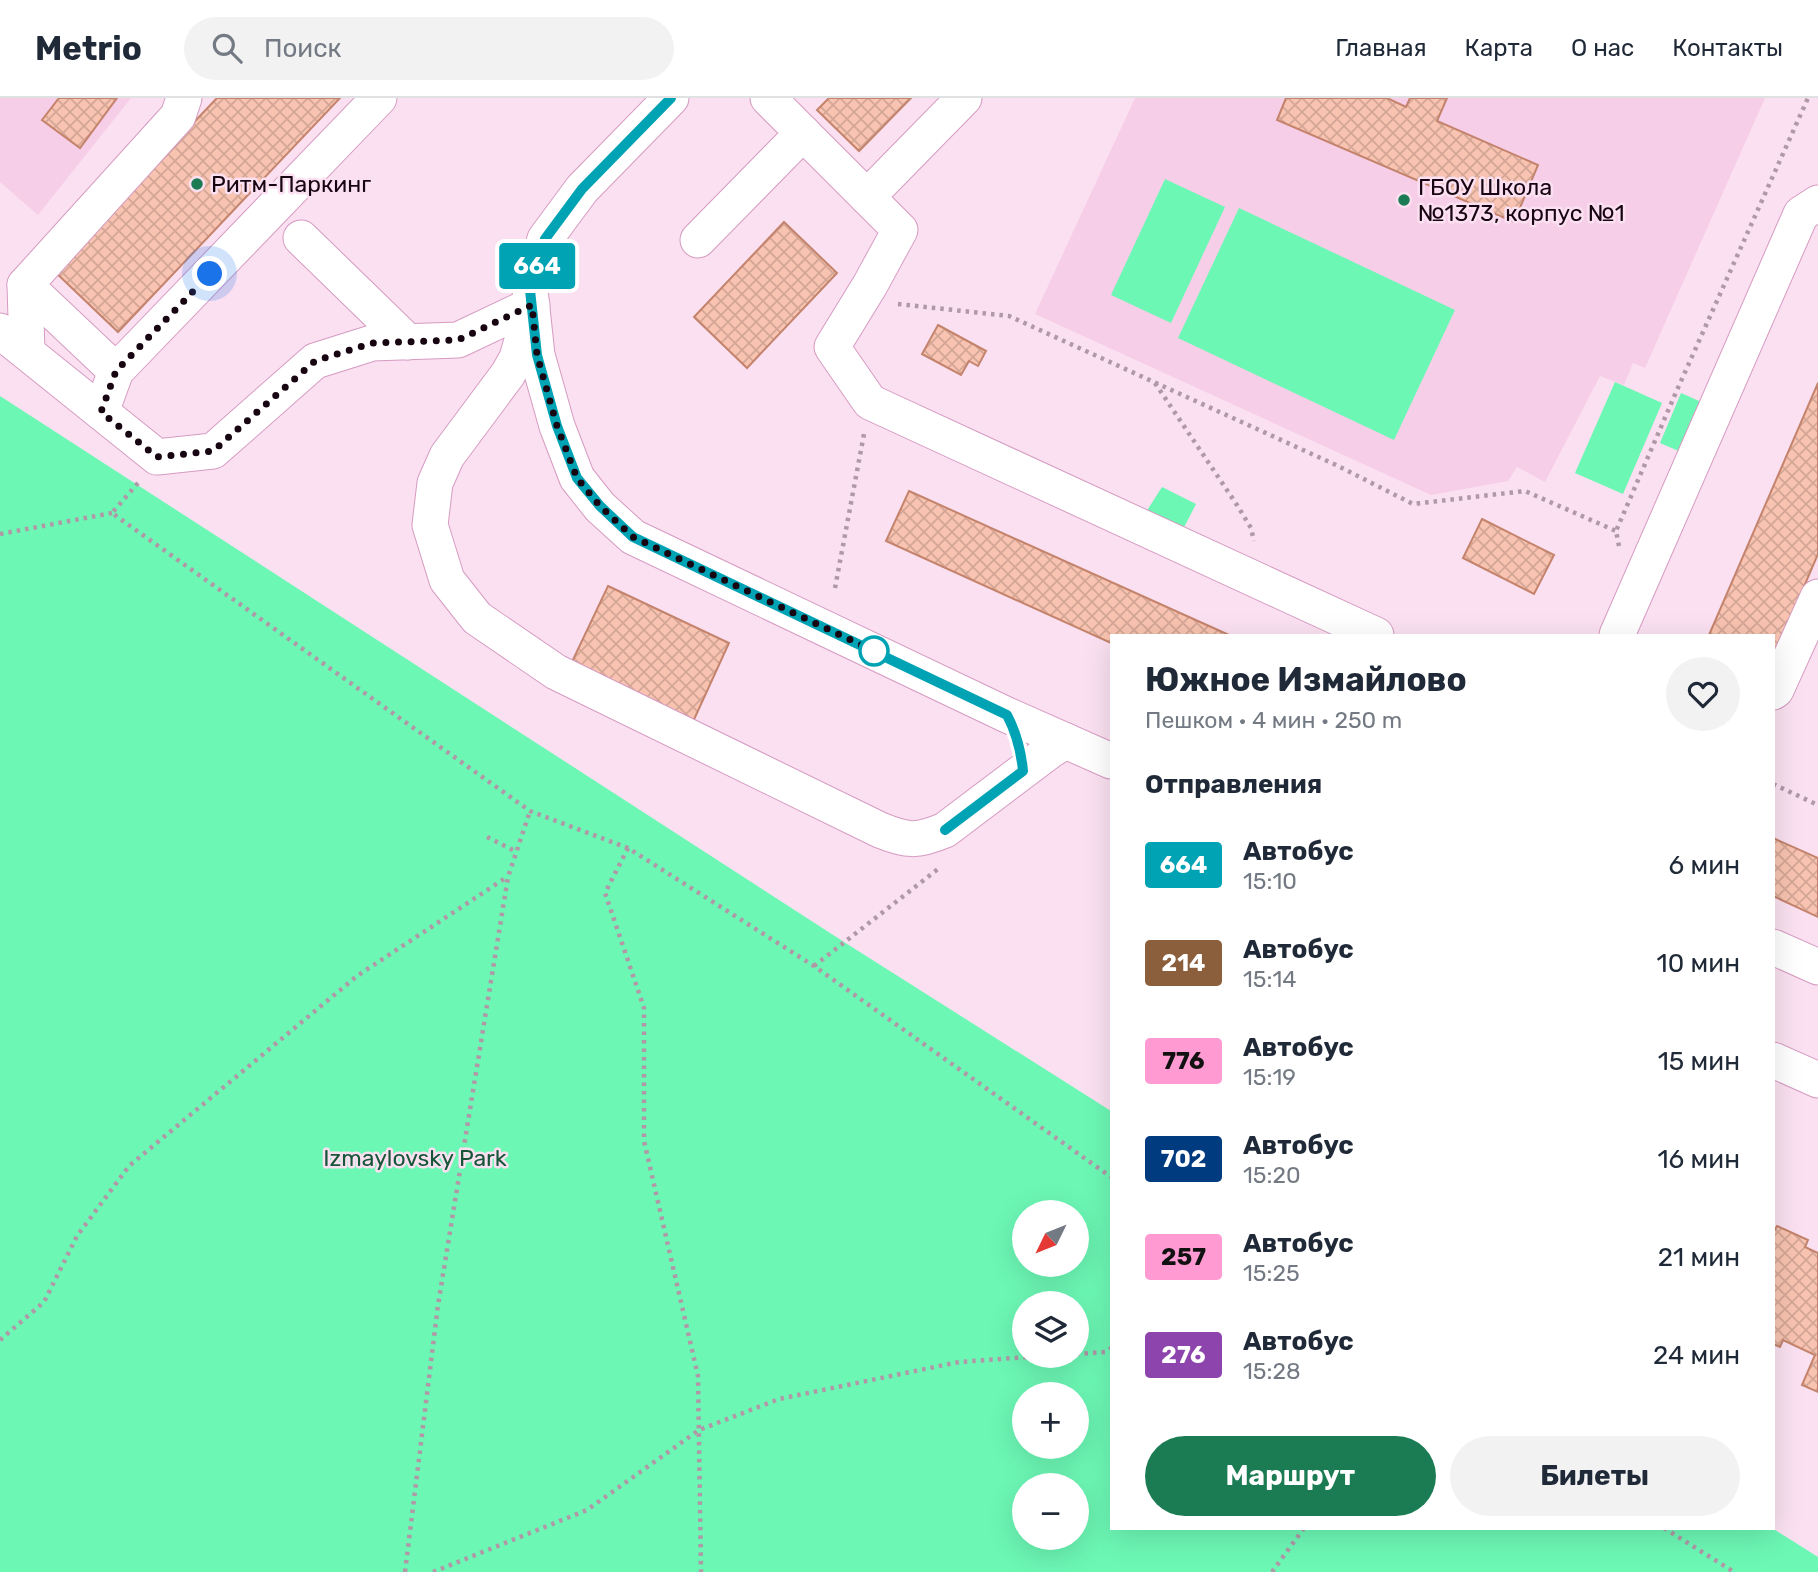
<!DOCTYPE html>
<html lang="ru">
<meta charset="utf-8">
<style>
:root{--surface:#fff;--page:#f2f2f3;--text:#1f2937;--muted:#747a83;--line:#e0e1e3;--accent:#1b7c53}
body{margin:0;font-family:Rubik,sans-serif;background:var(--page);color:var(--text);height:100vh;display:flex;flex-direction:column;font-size:26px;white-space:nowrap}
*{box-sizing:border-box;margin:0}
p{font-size:23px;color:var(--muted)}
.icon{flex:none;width:38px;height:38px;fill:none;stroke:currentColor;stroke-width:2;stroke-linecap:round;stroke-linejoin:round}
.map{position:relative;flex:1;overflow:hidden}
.panel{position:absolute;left:1110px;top:536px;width:665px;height:896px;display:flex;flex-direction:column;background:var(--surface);border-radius:0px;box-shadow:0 7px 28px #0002}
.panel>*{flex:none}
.badge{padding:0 14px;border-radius:5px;font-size:24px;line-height:46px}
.needle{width:46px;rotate:227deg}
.buttons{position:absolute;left:1012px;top:1102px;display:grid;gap:14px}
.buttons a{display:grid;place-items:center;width:77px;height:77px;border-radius:50%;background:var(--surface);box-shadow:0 7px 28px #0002;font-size:35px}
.you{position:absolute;width:35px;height:35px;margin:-18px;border:5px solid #fff;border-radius:50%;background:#1a73e8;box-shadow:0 0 0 10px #1a73e833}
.map>.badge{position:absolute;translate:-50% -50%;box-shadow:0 0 0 4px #fff}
h2{padding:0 35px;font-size:26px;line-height:63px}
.round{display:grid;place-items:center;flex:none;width:74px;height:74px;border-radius:37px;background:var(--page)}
.overview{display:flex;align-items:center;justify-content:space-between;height:119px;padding:0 35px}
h1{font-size:33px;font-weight:700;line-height:52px}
.cta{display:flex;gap:14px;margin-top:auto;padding:14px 35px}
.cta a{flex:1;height:80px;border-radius:42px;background:var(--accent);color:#fff;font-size:28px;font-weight:700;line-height:80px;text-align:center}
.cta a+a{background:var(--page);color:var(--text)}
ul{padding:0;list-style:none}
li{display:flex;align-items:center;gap:21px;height:98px;padding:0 35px}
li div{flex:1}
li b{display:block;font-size:26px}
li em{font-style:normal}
li .badge{min-width:77px;font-weight:700;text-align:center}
header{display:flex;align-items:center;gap:42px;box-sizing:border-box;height:98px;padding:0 35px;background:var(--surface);border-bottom:2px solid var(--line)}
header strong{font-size:33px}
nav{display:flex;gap:38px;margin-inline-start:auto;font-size:24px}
.search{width:490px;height:63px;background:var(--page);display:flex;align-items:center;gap:18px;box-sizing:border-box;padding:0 24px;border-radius:38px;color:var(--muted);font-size:26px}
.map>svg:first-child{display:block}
.built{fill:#f7cee8}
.park{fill:#6cf7b5;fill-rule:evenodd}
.building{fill:url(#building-cross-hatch);stroke:#c4836c;stroke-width:2}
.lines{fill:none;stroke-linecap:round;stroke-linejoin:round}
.minor-casing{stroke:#d69bc2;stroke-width:37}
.path{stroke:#b098a7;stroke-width:4.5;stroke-dasharray:3.5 5;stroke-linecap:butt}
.minor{stroke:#fff;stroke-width:35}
.line-casing{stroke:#fff;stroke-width:16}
.line{stroke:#00a3b4;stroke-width:10}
.walk{stroke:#180512;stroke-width:7;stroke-dasharray:0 12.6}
.poi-dot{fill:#1b7c53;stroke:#fae0f0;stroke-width:2.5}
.stop-dot{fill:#fff;stroke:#00a3b4;stroke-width:3.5}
.labels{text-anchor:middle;stroke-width:5;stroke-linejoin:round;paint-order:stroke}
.poi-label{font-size:23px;fill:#180512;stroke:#fae0f0;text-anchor:start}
.park-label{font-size:23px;fill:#175539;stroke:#fae0f0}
</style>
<header>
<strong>Metrio</strong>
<div class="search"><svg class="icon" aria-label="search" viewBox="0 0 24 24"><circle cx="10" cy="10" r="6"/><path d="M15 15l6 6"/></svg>Поиск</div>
<nav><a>Главная</a><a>Карта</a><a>О нас</a><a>Контакты</a></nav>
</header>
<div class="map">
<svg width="1818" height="1474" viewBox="0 0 1818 1474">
<defs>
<pattern id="building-cross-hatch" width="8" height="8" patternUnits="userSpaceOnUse" patternTransform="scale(1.75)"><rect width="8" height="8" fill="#f8c3b0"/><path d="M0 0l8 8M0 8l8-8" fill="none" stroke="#d4a696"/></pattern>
</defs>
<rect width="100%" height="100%" fill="#fae0f0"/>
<g class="built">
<polygon points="0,0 131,0 38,117 0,84"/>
<polygon points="1135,0 1765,0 1645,270 1633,265 1624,287 1600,278 1545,384 1517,369 1508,383 1431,397 1035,216"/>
</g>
<g class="park">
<polygon points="1165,81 1225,109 1171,225 1111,197"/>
<polygon points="1239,110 1455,212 1394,342 1178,240"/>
<polygon points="1615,284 1662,305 1623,396 1575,375"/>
<polygon points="1681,295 1708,307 1688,357 1660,345"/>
<path d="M0,298L844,844L1111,1013V1430H1772L1818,1459V1474H0ZM1024,1115H1076V1167H1024ZM1024,1206H1076V1258H1024ZM1024,1297H1076V1349H1024ZM1024,1388H1076V1440H1024Z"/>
<polygon points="1162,389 1196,406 1179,439 1141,422"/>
</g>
<g class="building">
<polygon points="59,0 117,0 80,50 42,22"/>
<polygon points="217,0 340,0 118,234 53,172"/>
<polygon points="829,0 911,0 859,53 817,12"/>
<polygon points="1286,0 1387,0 1406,9 1410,0 1447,0 1437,23 1538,67 1514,124 1277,22"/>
<polygon points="784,124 837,175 747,270 694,219"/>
<polygon points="938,227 986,253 978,268 969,263 961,277 922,256"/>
<polygon points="1818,285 1818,456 1773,561 1773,537 1709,537"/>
<polygon points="909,393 1229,537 1111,537 1111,545 886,443"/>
<polygon points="1482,421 1554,457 1534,496 1463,460"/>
<polygon points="608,488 729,545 692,626 570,568"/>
<polygon points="1773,740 1818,760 1818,819 1773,798"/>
<polygon points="1777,1128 1808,1142 1805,1149 1818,1155 1818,1294 1802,1287 1815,1257 1783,1242 1780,1249 1773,1246 1773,1135"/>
</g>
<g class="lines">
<g class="minor-casing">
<g id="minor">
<polyline points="671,0 582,91 545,141 530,192 537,257 557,328 577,380 600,409 633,439 1007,617 1111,663"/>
<polyline points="964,0 867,99 900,132 870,187 832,249 870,304 1376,537"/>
<polyline points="803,35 867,99"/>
<polyline points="301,140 408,244"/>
<polyline points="698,142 803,35 768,0"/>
<polyline points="25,187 116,273"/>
<path d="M528,221L517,260L508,276L447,358L435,385L430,427L447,482L477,520L556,574L880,732C907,743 917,744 945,732L1051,652L1066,643"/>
<polyline points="0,233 157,359 213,353 315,263 372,245 458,242 532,207"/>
<polyline points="27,254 25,187 178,18 184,0"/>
<polyline points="101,314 116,273 379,0"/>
<polyline points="1617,537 1801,116 1818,105"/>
<polyline points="1773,594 1776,592 1818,499"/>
<polyline points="1773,849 1818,869"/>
<polyline points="1773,962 1818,982"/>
</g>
</g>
<g class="path">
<polyline points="898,206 1009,218 1336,367 1413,406 1525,393 1616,433"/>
<polyline points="1155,285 1237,407 1251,430 1254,443"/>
<polyline points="138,385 112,415 530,713 628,750 814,868 1111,1079"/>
<polyline points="0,436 112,415"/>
<polyline points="1619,448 1616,433 1677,292 1808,0"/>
<polyline points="835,490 864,336"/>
<polyline points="1773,686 1818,707"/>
<polyline points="487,739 517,754"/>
<polyline points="628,750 605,795 644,910 644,1043 698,1278 701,1474"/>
<polyline points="814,868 938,771"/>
<polyline points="0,1242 44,1204 77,1138 129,1068 357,878 507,779"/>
<polyline points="1076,1256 1105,1254 1111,1250"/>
<polyline points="1664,1430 1734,1474"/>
<polyline points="405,1474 438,1207 508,779 530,713"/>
<polyline points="433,1474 587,1412 699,1332 779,1301 959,1264 1042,1258"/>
<polyline points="1272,1474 1304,1430"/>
</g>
<use href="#minor" class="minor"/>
</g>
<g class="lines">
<g class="line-casing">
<path id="line" d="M671,0L582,91L545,141L530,192L537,257L557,328L577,380L600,408L633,439L1007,617C1017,636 1021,652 1023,673L945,732"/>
</g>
<use href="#line" class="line"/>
<polyline class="walk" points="210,176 116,273 101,314 157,359 213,353 315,263 372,245 458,242 532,207 537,257 557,328 577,380 600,408 633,439 874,553"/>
</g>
<g class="poi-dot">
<circle cx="197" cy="86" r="7"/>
<circle cx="1404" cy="102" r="7"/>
</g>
<circle class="stop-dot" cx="874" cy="553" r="14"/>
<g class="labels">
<g class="poi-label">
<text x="211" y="94">Ритм-Паркинг</text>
<text x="1418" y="97">ГБОУ Школа<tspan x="1418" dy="26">№1373, корпус №1</tspan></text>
</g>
<g class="park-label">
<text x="415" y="1068">Izmaylovsky Park</text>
</g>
</g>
</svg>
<div class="buttons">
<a><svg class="needle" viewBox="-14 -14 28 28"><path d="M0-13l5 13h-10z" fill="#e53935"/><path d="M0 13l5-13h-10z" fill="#747a83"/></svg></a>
<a><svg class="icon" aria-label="layers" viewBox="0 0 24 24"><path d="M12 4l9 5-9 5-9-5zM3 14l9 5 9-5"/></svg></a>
<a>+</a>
<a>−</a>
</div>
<div class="you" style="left:210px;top:176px"></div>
<b class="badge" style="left:537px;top:168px;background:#00a3b4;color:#fff">664</b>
<section class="panel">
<div class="overview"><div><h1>Южное Измайлово</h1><p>Пешком · 4 мин · 250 m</p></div><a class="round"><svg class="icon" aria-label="heart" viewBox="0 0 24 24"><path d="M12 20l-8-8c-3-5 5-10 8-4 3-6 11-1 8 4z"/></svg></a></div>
<h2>Отправления</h2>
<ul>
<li><span class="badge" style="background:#00a3b4;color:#fff">664</span><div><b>Автобус</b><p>15:10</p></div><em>6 мин</em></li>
<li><span class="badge" style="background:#8b5e3c;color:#fff">214</span><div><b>Автобус</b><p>15:14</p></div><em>10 мин</em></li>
<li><span class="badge" style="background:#ff9ad2;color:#111">776</span><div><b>Автобус</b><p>15:19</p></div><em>15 мин</em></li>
<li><span class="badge" style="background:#003b80;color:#fff">702</span><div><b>Автобус</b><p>15:20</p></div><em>16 мин</em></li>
<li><span class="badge" style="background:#ff9ad2;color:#111">257</span><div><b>Автобус</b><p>15:25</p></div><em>21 мин</em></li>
<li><span class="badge" style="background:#8e44ad;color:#fff">276</span><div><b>Автобус</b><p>15:28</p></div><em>24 мин</em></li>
</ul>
<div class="cta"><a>Маршрут</a><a>Билеты</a></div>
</section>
</div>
